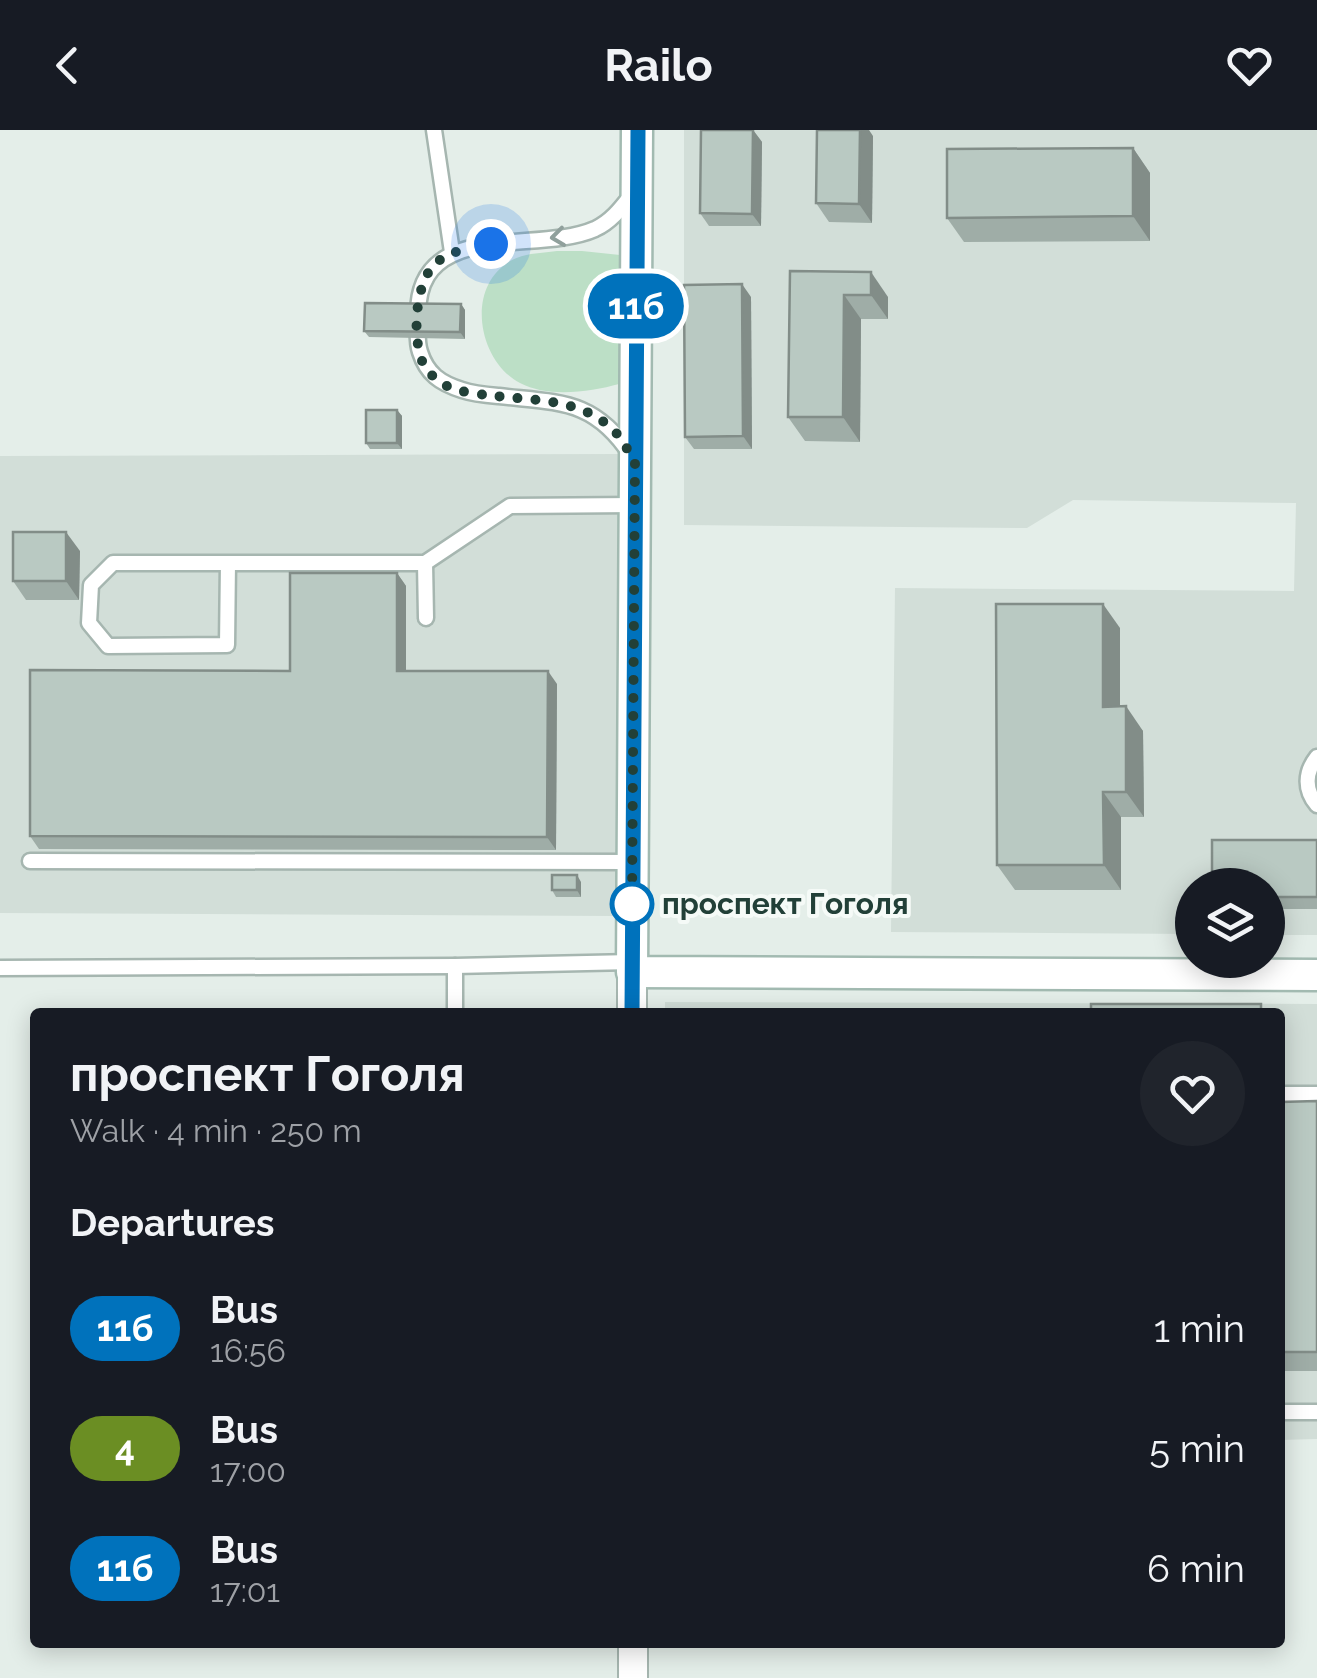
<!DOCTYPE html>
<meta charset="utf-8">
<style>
:root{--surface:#171b24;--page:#20242c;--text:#f1f3f6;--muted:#9ea1a6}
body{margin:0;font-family:Raleway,sans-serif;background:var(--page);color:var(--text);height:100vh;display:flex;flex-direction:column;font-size:38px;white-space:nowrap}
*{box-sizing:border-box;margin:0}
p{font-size:32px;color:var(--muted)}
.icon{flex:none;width:55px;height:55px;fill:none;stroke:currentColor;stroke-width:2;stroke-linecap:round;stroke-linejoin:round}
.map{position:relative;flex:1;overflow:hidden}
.details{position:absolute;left:30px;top:878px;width:1255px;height:640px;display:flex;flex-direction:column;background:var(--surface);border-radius:10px;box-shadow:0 5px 25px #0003}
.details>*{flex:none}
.badge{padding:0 20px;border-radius:32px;font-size:35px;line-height:65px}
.fabs{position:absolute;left:1175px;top:738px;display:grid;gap:20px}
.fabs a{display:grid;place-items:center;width:110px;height:110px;border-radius:50%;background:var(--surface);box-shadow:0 5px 25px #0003;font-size:50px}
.you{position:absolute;width:50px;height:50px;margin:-25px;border:8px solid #fff;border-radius:50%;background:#1a73e8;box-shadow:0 0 0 15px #1a73e833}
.map>.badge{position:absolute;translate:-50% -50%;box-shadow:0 0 0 5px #fff}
h2{padding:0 40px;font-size:38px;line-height:90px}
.round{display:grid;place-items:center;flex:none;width:105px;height:105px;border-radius:52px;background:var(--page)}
.overview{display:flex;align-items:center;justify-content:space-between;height:170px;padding:0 40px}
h1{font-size:48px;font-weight:700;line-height:75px}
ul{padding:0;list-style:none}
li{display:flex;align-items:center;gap:30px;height:120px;padding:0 40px}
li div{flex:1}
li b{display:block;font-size:38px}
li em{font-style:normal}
li .badge{min-width:110px;font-weight:700;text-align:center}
header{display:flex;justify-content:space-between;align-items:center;height:130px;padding:0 40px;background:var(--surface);font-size:45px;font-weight:700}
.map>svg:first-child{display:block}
.built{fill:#d2ded8}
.green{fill:#bcdfc6}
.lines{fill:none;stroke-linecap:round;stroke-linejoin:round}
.lane-casing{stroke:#a6b6b0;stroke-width:19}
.street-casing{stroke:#a6b6b0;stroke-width:32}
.secondary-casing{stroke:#a2bab1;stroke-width:35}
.lane{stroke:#fff;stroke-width:14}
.street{stroke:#fff;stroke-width:28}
.secondary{stroke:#fff;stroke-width:30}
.wall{fill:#9fada7}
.shaded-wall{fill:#828d88}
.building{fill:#b9c9c2;stroke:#828d88;stroke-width:2.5}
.oneway{stroke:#90a09c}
.line-casing{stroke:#fff;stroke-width:22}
.line{stroke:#0072bc;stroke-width:15}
.walk{stroke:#224038;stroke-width:10;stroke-dasharray:0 18}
.stop-dot{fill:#fff;stroke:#0072bc;stroke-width:5}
.labels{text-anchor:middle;stroke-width:8;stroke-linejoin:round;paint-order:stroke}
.stop-label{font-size:30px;font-weight:bold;fill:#224038;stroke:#f5faf7;text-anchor:start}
</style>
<header><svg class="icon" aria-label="back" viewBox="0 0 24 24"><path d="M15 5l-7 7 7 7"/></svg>Railo<svg class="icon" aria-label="heart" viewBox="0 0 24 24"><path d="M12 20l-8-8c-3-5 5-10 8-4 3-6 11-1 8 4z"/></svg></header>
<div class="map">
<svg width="1317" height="1548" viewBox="0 0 1317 1548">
<rect width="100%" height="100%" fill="#e4eee9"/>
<g class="built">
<polygon points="684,0 1317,0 1317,805 1268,805 1268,755 1192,755 1192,804 891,802 895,458 1294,461 1296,373 1073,370 1027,398 684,395"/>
<polygon points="619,324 616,786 0,783 0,326"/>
<polygon points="665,872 1317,874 1317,1309 1280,1310 1280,882 665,882"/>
</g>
<path class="green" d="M557,121H582L620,125L619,254C590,262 548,268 520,253C478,231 464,156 512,130C525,123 543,123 557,121Z"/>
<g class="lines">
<g class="lane-casing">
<g id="lane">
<polyline points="434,0 452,122"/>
<path d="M631,325C594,269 560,273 499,266C487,265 474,264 462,260C440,253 427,244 420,222C416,210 418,196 418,184C418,88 536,125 595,99C612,91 622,77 633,63"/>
<polyline points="228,433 227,515 108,516 89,493 91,455 113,433 425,433 510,376 635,375"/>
<polyline points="425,433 426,488"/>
<path d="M1317,627C1305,642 1304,660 1317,675"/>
<polyline points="30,731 632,732"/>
<polyline points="0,838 455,836 632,832"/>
<polyline points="455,882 455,836"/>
<polyline points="1280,964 1317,964"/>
<polyline points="1280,1282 1317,1282"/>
</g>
</g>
<g class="street-casing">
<g id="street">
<polyline points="632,842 632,882"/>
<polyline points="633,1512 633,1548"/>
</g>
</g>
<g class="secondary-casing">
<polyline id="secondary" points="637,0 632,842 1317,845"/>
</g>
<use href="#lane" class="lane"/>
<use href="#street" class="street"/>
<use href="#secondary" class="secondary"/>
</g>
<g class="wall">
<polygon points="753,0 762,12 761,96 709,96 700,83"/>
<polygon points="873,6 872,93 829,92 816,73"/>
<polygon points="1133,18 1150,43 1150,111 964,112 947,88"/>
<polygon points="790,141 888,167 888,189 861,189 860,312 805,311 788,287"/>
<polygon points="751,167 752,319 694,319 685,307"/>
<polygon points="461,174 465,180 465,209 369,207 364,201"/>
<polygon points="397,280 402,286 402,319 370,319 366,313"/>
<polygon points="80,421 79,470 26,470 13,451"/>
<polygon points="397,443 406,456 406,541 557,554 556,720 39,719 30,706 290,541"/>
<polygon points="1120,498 1120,576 1143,601 1144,687 1121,687 1121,760 1015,760 997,735"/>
<polygon points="1317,710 1317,779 1268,779 1268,755"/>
<polygon points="581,752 581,767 556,767 552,760"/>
<polygon points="1317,971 1317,1241 1280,1241 1280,972"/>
</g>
<g class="shaded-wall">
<polygon points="753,0 762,12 761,96 752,84"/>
<polygon points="860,0 869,0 873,6 872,93 859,74"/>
<polygon points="1133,18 1150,43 1150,111 1133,86"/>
<polygon points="871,142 888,167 888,189 871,165"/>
<polygon points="742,154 751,167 752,319 743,306"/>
<polygon points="844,165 861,189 860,312 843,287"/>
<polygon points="461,174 465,180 465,209 460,202"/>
<polygon points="397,280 402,286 402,319 397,313"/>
<polygon points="66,402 80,421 79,470 66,451"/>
<polygon points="397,443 406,456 406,554 397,541"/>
<polygon points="1103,474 1120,498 1120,601 1103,577"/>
<polygon points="548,541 557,554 556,720 547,707"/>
<polygon points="1126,576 1143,601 1144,687 1126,662"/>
<polygon points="1103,662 1121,687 1121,760 1104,735"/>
<polygon points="577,745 581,752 581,767 577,760"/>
</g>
<g class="building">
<polygon points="701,0 753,0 752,84 700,83"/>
<polygon points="817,0 860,0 859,74 816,73"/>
<polygon points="1133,18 1133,86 947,88 947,19"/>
<polygon points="790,141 871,142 871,165 844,165 843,287 788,287"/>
<polygon points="742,154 743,306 685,307 684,155"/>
<polygon points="365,173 461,174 460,202 364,201"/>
<rect x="366" y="280" width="31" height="33"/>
<rect x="13" y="402" width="53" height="49"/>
<polygon points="290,443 397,443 397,541 548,541 547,707 30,706 30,540 290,541"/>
<polygon points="996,474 1103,474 1103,577 1126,576 1126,662 1103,662 1104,735 997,735"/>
<polygon points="1212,710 1317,710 1317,767 1268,767 1268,755 1212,755"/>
<rect x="552" y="745" width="25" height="15"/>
<rect x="1091" y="874" width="170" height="8"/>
<polygon points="1317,971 1317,1222 1280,1222 1280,972"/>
</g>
<defs><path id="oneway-chevron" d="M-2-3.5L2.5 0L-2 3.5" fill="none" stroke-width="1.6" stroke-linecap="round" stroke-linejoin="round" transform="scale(2.5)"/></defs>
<use class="oneway" href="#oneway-chevron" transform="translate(558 107) rotate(173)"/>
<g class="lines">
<g class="line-casing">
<polyline id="line" points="632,882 638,0"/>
</g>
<use href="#line" class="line"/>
<path class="walk" d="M491,114C470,119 449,120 434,135C414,155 411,216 426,239C429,243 438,251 443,254C459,263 479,264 496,266C539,271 587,269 618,305C624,313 629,323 635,331L632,774"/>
</g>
<circle class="stop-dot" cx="632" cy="774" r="20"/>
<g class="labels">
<g class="stop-label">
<text x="662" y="784">проспект Гоголя</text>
</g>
</g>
</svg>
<div class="fabs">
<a><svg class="icon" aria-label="layers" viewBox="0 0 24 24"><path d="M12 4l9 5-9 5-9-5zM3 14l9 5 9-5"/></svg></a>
</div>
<div class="you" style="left:491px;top:114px"></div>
<b class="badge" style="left:636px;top:176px;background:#0072bc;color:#fff">11б</b>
<section class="details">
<div class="overview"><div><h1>проспект Гоголя</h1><p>Walk · 4 min · 250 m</p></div><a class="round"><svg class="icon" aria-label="heart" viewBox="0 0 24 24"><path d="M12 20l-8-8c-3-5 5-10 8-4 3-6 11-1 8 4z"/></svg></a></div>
<h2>Departures</h2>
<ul>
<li><span class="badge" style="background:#0072bc;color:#fff">11б</span><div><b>Bus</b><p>16:56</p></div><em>1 min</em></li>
<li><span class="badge" style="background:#6b8e23;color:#fff">4</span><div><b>Bus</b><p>17:00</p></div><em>5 min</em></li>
<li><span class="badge" style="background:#0072bc;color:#fff">11б</span><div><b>Bus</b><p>17:01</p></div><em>6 min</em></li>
</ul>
</section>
</div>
